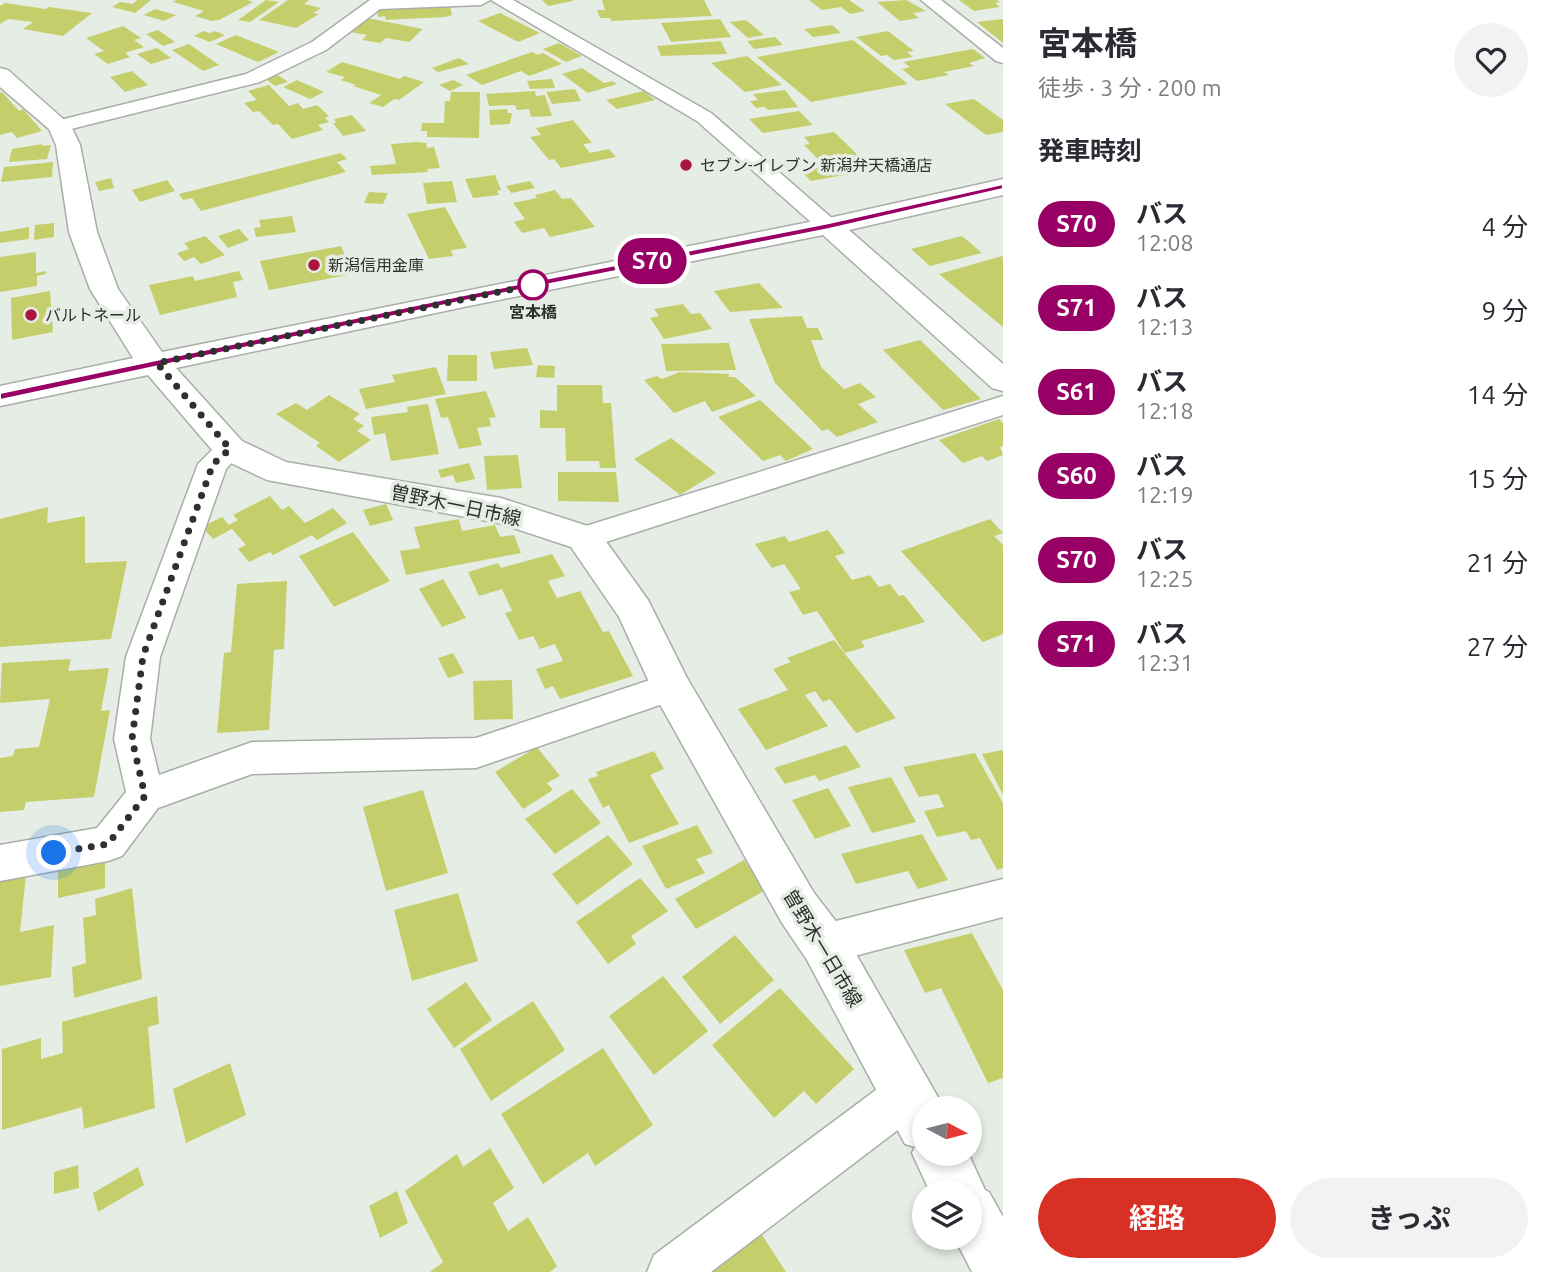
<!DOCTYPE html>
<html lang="ja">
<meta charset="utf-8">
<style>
:root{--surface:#fff;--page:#f2f2f3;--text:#2b2b33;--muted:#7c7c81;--accent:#d93025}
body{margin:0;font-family:Ubuntu,"Noto Sans JP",sans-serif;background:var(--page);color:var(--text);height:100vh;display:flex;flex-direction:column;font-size:26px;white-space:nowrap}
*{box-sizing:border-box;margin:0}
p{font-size:23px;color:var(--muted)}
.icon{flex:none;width:38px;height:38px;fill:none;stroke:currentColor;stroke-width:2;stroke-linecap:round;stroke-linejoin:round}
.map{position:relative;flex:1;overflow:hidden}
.sheet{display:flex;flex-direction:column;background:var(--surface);width:560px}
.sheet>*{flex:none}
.badge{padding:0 14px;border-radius:23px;font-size:24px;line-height:46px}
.needle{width:46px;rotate:97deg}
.tools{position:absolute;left:912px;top:1096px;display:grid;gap:14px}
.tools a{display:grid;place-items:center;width:70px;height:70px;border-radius:50%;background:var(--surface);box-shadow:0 4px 10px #0003;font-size:35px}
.you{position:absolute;width:35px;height:35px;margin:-18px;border:5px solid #fff;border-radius:50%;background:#1a73e8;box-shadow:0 0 0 10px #1a73e833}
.map>.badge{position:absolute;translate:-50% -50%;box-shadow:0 0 0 4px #fff}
h2{padding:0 35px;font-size:26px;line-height:63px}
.round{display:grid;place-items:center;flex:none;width:74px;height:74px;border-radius:37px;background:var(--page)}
.summary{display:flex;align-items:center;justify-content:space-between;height:119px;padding:0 35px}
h1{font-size:33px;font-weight:700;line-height:52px}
.cta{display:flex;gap:14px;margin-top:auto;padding:14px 35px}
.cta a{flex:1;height:80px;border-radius:42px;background:var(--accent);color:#fff;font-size:28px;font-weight:700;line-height:80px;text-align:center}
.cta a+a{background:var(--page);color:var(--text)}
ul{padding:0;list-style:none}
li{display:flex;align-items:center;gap:21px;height:84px;padding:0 35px}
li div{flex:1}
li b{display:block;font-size:26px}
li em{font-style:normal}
li .badge{min-width:77px;font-weight:700;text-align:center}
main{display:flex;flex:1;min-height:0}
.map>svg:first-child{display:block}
.building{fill:#c4cf6c}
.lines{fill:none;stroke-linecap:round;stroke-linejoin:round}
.street-casing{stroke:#a8aea7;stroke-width:3}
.secondary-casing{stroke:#a8aea7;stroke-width:3}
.street{fill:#fff;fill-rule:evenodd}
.secondary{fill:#fff;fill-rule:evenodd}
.line{fill:#906;stroke:#fff;stroke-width:2}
.walk{stroke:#2d302d;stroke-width:7;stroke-dasharray:0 12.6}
.poi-dot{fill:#ab163e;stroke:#e6ede5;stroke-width:2.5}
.stop-dot{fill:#fff;stroke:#906;stroke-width:3.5}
.labels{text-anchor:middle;stroke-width:7;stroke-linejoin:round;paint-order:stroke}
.far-poi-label{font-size:16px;fill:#2d302d;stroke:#e6ede5;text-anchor:start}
.far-stop-label{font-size:16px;font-weight:bold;fill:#2d302d;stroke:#e6ede5}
.street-label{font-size:19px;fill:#2d302d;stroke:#e6ede5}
</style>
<main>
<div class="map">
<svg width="1003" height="1272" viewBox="0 0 1003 1272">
<rect width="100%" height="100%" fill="#e6ede5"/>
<g class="building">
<polygon points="137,0 151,0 135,13 112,7 120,2 133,4"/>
<polygon points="176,0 247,0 253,2 219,20 211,21 195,16 204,11 173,2"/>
<polygon points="266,0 279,2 250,22 238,20"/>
<polygon points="288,0 309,0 304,4 321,8 313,13 319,14 296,28 259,20"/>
<polygon points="542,0 573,0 573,1 548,6"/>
<polygon points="602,0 704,0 712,16 611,21 610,18 600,18 597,10 605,10"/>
<polygon points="809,0 849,0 865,11 850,14 841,7 822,10"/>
<polygon points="906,0 926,11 913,13 919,18 900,21 877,2"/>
<polygon points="959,0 997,0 1000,2 995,3 1000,7 974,11"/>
<polygon points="5,3 46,9 49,7 92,13 63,36 23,29 33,22 8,19 0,24 0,6"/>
<polygon points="450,7 452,15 445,17 386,20 385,16 378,17 377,10"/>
<polygon points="155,9 176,15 164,21 144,15"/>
<polygon points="500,13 540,33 518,42 478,21"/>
<polygon points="367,18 423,29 409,42 386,38 380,43 362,40 367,35 351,32"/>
<polygon points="720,19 731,37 671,42 661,23"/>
<polygon points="1003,19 1003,43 977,22"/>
<polygon points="746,20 764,35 748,38 730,22"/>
<polygon points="832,25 841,33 813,37 804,29"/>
<polygon points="123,26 141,38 134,40 144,47 125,53 130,57 108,64 94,54 104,51 86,38"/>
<polygon points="158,30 175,42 163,46 146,34"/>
<polygon points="203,31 210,33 215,31 225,35 210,42 194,36"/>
<polygon points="888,31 914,51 907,52 913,57 894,60 887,55 881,56 856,37"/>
<polygon points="236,35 279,52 258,62 216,44"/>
<polygon points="775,37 783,45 754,49 747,41"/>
<polygon points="853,40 908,84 811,102 757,57"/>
<polygon points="721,41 727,54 661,56 657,46"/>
<polygon points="559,43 582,56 566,62 543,49"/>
<polygon points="189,44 219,65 203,71 172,50"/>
<polygon points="157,48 171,58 151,64 137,54"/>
<polygon points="973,49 985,58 969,63 974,66 944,72 949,75 917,81 902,69 910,67 903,62"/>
<polygon points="532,52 538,55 543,53 562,64 529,76 521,71 482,85 466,75"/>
<polygon points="747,56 782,85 745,92 711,63"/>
<polygon points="459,58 469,64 438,72 432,68"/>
<polygon points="342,62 400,79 404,76 424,82 399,100 394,99 383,107 369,103 381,95 353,86 356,85 341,80 345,77 326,72"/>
<polygon points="582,68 604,83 612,81 617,84 588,93 562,74"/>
<polygon points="132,71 148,85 125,92 110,77"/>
<polygon points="278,75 288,82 275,86 266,79"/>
<polygon points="552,79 555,88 530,89 527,81"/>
<polygon points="297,80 324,92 310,99 283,87"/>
<polygon points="453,80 463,85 450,91 439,85"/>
<polygon points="269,85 289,106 298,103 303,109 317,105 329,116 325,118 329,122 318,125 323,130 292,139 278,124 273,125 259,111 253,112 244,103 257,100 248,91"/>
<polygon points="575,89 581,101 552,104 546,92"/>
<polygon points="785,90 798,107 768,110 765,107 756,108 750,101 758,100 753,94"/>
<polygon points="535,91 536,96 545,95 552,116 531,117 529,109 517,110 515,105 489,106 486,94"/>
<polygon points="644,91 655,100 617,109 606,100"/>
<polygon points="2,92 19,111 23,109 42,131 17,138 12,132 0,135 0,93"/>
<polygon points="451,92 480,92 479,138 427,137 427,131 421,131 422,123 444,123 445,101 450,101"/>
<polygon points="974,99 1003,120 1003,132 986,135 945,104"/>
<polygon points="507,109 508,113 512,113 510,124 490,125 489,110"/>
<polygon points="799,111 813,125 763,133 749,119"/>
<polygon points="352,115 366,131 343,136 333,123 336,123 334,119"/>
<polygon points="573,120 592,143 583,144 590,153 609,149 616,157 561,168 554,159 549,160 530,137 541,135 536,128"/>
<polygon points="834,132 858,155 820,161 804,145 810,144 804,137"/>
<polygon points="418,142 426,143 427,148 434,147 440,168 427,169 428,172 372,175 370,166 396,164 391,144"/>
<polygon points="42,144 42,146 51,145 47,159 9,162 12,149"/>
<polygon points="341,153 347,159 337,162 346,172 201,211 192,198 183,200 179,194"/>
<polygon points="856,161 866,171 811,181 801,171"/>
<polygon points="53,162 52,177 1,182 4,167"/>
<polygon points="495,175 501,190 497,191 499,195 473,198 465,179"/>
<polygon points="111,178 114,188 99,191 95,182"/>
<polygon points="167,180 175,191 140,202 132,190"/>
<polygon points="452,181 457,202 427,204 423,183"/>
<polygon points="530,181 535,188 511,193 506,186"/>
<polygon points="555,190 562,199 571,198 595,227 550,237 544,228 522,233 514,222 525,219 513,203 537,198 535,195"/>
<polygon points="369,192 388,193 383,204 364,203"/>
<polygon points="445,207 467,248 451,250 453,256 429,259 407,214"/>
<polygon points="292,216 296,232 256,237 254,228 261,227 259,220"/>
<polygon points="54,223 54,237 34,240 35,225"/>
<polygon points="29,227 29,239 0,243 0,232"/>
<polygon points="239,229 249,240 228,248 218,236"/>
<polygon points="205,236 225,255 201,264 194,257 184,261 177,253 189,249 184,243"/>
<polygon points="962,236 982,253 930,266 911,249"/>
<polygon points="341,246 353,274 269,290 260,261"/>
<polygon points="36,252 36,273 46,271 46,274 37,276 37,286 0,292 0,257"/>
<polygon points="1002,256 1003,257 1003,327 939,274"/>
<polygon points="239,271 243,280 233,282 237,297 160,315 149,285 193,276 195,281"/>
<polygon points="759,283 783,308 730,312 714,291"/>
<polygon points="50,291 53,332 12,340 11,298"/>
<polygon points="683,304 691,314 700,313 712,329 664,339 650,318 659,316 654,309"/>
<polygon points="802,316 807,328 818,328 823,340 811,340 821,367 844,389 860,383 876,397 858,404 878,422 837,437 828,429 822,431 775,383 749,319"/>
<polygon points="920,340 981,399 943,410 883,350"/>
<polygon points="729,343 736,370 666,371 661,344"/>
<polygon points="527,348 533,365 494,369 490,352"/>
<polygon points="448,355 477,355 477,381 447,381"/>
<polygon points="538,365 555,366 554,378 536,377"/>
<polygon points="436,367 446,394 366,409 359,389 395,382 392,375"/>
<polygon points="680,372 729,374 729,377 735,377 756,396 712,412 705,401 674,413 644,380 657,376 662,379"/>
<polygon points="557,385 602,385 603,403 611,403 616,468 600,468 599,461 566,461 565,428 540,428 540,410 557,411"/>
<polygon points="486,391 496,417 489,418 491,426 477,428 482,445 459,449 448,417 441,418 435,399"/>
<polygon points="329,395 360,414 353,419 364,426 357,431 371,440 339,462 316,446 320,443 276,414 296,403 307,410"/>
<polygon points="760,400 813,449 786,461 780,455 763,461 718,417"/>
<polygon points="428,404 439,454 391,461 385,433 374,435 371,417 408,412 407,407"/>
<polygon points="999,419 1003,423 1003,446 1000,447 1003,455 987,461 982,456 963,463 939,440"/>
<polygon points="671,438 716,473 680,495 634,459"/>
<polygon points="518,455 522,488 487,490 484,456"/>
<polygon points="469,463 475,479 456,483 453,475 441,478 438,470"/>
<polygon points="558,472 616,472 619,502 558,501"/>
<polygon points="270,496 282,510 289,506 305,523 333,508 347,523 317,540 312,535 273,555 270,552 249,562 238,549 246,545 232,529 213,539 202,527 222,517 229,525 238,520 233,515"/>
<polygon points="386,504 393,520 370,526 363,510"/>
<polygon points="48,507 47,523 85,516 85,563 127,561 111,639 0,647 0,519"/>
<polygon points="459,519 462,531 495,525 500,537 514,535 521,553 406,575 400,551 420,548 414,527"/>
<polygon points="990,519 1003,533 994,536 1003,545 1003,634 983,642 901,551"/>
<polygon points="828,530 845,553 835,556 852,580 870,575 879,587 890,584 899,596 904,595 925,622 861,641 865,647 845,653 817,611 803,615 789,592 801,589 784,564 772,568 755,544 785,536 789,542"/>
<polygon points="353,532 390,581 334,607 299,556"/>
<polygon points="552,554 565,576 548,581 557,598 580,591 603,632 609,631 633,676 560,699 553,686 545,689 536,669 563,661 555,644 540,649 533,636 519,640 505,613 512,611 502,589 479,596 468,572 498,563 501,568"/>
<polygon points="443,579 466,618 442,627 419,589"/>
<polygon points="287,581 284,649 274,650 269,730 217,733 224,653 231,652 237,584"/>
<polygon points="834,640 896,718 856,733 830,699 823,702 815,691 805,695 828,726 766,750 738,709 788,690 773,669 791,662 787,658"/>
<polygon points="453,653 464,673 448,678 438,658"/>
<polygon points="71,659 68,671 109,668 101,711 110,710 94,797 26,802 24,810 0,812 0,758 13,756 15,749 39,747 50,699 0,703 2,663"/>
<polygon points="512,680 513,719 474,720 473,681"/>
<polygon points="846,745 861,767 819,781 815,775 785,784 774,768"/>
<polygon points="537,747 560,776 547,783 553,790 523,809 495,772"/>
<polygon points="1003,750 1003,795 982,754"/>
<polygon points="654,751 664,769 650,775 679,824 629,843 609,805 603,808 588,779 598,776 596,772"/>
<polygon points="975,753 1003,803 1003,868 997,870 980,838 971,840 966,831 937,837 924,811 944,807 938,794 919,797 903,767"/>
<polygon points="891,777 916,822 872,833 848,787"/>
<polygon points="828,788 851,826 815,839 792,800"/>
<polygon points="572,789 601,823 555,854 525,819"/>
<polygon points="423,790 448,873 386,891 363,807"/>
<polygon points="697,825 713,853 696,859 705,873 666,889 642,846"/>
<polygon points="922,834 948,880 918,889 908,871 856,884 841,854"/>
<polygon points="608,835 633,864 577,905 552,874"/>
<polygon points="105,856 105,888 58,898 58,865"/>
<polygon points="744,860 766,890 696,929 675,899"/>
<polygon points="27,866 20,932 54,925 51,977 0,986 0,871"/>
<polygon points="640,878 668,911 631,936 636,944 608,964 576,922"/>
<polygon points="132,888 142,979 74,998 72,967 86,963 83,918 96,915 95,899"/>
<polygon points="458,893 478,961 412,981 394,910"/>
<polygon points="972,933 1003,990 1003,1078 988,1083 941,988 925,993 904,950"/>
<polygon points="735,935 774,980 720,1024 682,977"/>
<polygon points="663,976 708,1031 654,1075 609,1016"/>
<polygon points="466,982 492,1020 454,1048 427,1009"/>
<polygon points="780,988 854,1069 816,1104 804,1091 774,1118 712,1045"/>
<polygon points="157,996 159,1024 148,1027 155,1108 84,1129 82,1107 2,1130 2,1049 41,1038 41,1059 63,1053 62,1022"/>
<polygon points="533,1001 565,1050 491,1101 460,1049"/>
<polygon points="603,1048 653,1125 595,1166 588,1153 543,1184 501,1114"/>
<polygon points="230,1063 246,1115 186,1143 173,1089"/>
<polygon points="490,1148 514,1188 493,1203 508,1231 528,1217 557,1266 550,1272 430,1272 443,1262 405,1191 457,1154 463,1167"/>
<polygon points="78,1165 79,1188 54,1194 54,1172"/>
<polygon points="138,1167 144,1185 98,1212 93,1193"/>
<polygon points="397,1191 408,1223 380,1238 369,1206"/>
<polygon points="760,1232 786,1272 706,1272"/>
</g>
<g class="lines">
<g class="street-casing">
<g id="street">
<polygon points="370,0 490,0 481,5 380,9 326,50 260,82 59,132 52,130 49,126 52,122 246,74 312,42"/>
<polygon points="491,0 513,0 711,113 841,226 837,231 821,231 697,121"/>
<polygon points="921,0 941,0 1003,48 1003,63 996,61"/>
<polygon points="1003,396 1003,415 584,549 573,546 569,538 573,530"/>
<polygon points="230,439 240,442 244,449 226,469 160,657 150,739 159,775 252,742 476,738 671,673 683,677 688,687 683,697 476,768 252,774 158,808 122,856 108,861 0,881 0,845 97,828 126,792 114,739 126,657 198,464 220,442"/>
<polygon points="1003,879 1003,917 824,964 810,958 804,944 810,930 824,924"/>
<polygon points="908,1072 924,1078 930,1094 924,1110 711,1272 647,1272 654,1255 892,1078"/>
</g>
</g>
<g class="secondary-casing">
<polygon id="secondary" points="0,68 8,70 71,126 80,145 97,232 118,289 162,352 829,218 1003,179 1003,195 849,230 1003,364 1003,391 992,388 823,235 464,307 176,368 242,441 286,462 501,498 597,529 648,600 687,678 814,893 841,928 943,1106 924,1108 924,1153 968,1153 985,1190 989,1192 1003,1217 1003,1272 972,1272 954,1237 970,1237 970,1192 930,1192 912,1153 915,1147 905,1144 807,960 782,923 657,699 619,617 571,547 498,523 267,480 218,457 148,375 0,406 0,386 133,358 90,289 69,232 56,145 49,129 0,87"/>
</g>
<use href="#street" class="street"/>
<use href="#secondary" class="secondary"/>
</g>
<polygon class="line" points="1003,184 1003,189 829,229 464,301 0,400 0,393 464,295 829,223"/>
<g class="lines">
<polyline class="walk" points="54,853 108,844 145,796 132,739 143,656 213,464 230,449 157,363 542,283 533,285"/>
</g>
<g class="poi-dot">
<circle cx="686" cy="165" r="7"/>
<circle cx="314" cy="265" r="7"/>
<circle cx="31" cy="315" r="7"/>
</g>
<circle class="stop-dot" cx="533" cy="285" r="14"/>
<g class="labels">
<g class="far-poi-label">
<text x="700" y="171">セブン-イレブン 新潟弁天橋通店</text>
<text x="328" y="271">新潟信用金庫</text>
<text x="45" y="321">バルトネール</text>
</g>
<g class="far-stop-label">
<text x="533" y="318">宮本橋</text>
</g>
<g class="street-label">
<text transform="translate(456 505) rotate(12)" y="7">曽野木一日市線</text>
<text transform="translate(823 948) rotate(59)" y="7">曽野木一日市線</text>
</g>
</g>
</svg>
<div class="tools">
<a><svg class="needle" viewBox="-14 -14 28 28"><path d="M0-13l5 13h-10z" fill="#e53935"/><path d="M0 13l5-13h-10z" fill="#7c7c81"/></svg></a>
<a><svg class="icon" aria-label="layers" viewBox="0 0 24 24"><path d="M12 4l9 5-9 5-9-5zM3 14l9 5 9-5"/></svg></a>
</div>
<div class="you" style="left:54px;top:853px"></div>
<b class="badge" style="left:652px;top:261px;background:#906;color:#fff">S70</b>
</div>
<section class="sheet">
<div class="summary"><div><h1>宮本橋</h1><p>徒歩 · 3 分 · 200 m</p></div><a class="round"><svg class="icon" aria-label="heart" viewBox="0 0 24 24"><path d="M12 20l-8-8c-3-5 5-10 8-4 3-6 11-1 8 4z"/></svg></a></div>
<h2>発車時刻</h2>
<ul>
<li><span class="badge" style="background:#906;color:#fff">S70</span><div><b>バス</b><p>12:08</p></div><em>4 分</em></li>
<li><span class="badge" style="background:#906;color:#fff">S71</span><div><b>バス</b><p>12:13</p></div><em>9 分</em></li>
<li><span class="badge" style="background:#906;color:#fff">S61</span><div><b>バス</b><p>12:18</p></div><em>14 分</em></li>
<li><span class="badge" style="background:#906;color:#fff">S60</span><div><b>バス</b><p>12:19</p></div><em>15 分</em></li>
<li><span class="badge" style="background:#906;color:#fff">S70</span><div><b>バス</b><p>12:25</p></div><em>21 分</em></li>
<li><span class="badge" style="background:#906;color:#fff">S71</span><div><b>バス</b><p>12:31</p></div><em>27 分</em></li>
</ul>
<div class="cta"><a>経路</a><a>きっぷ</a></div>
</section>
</main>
